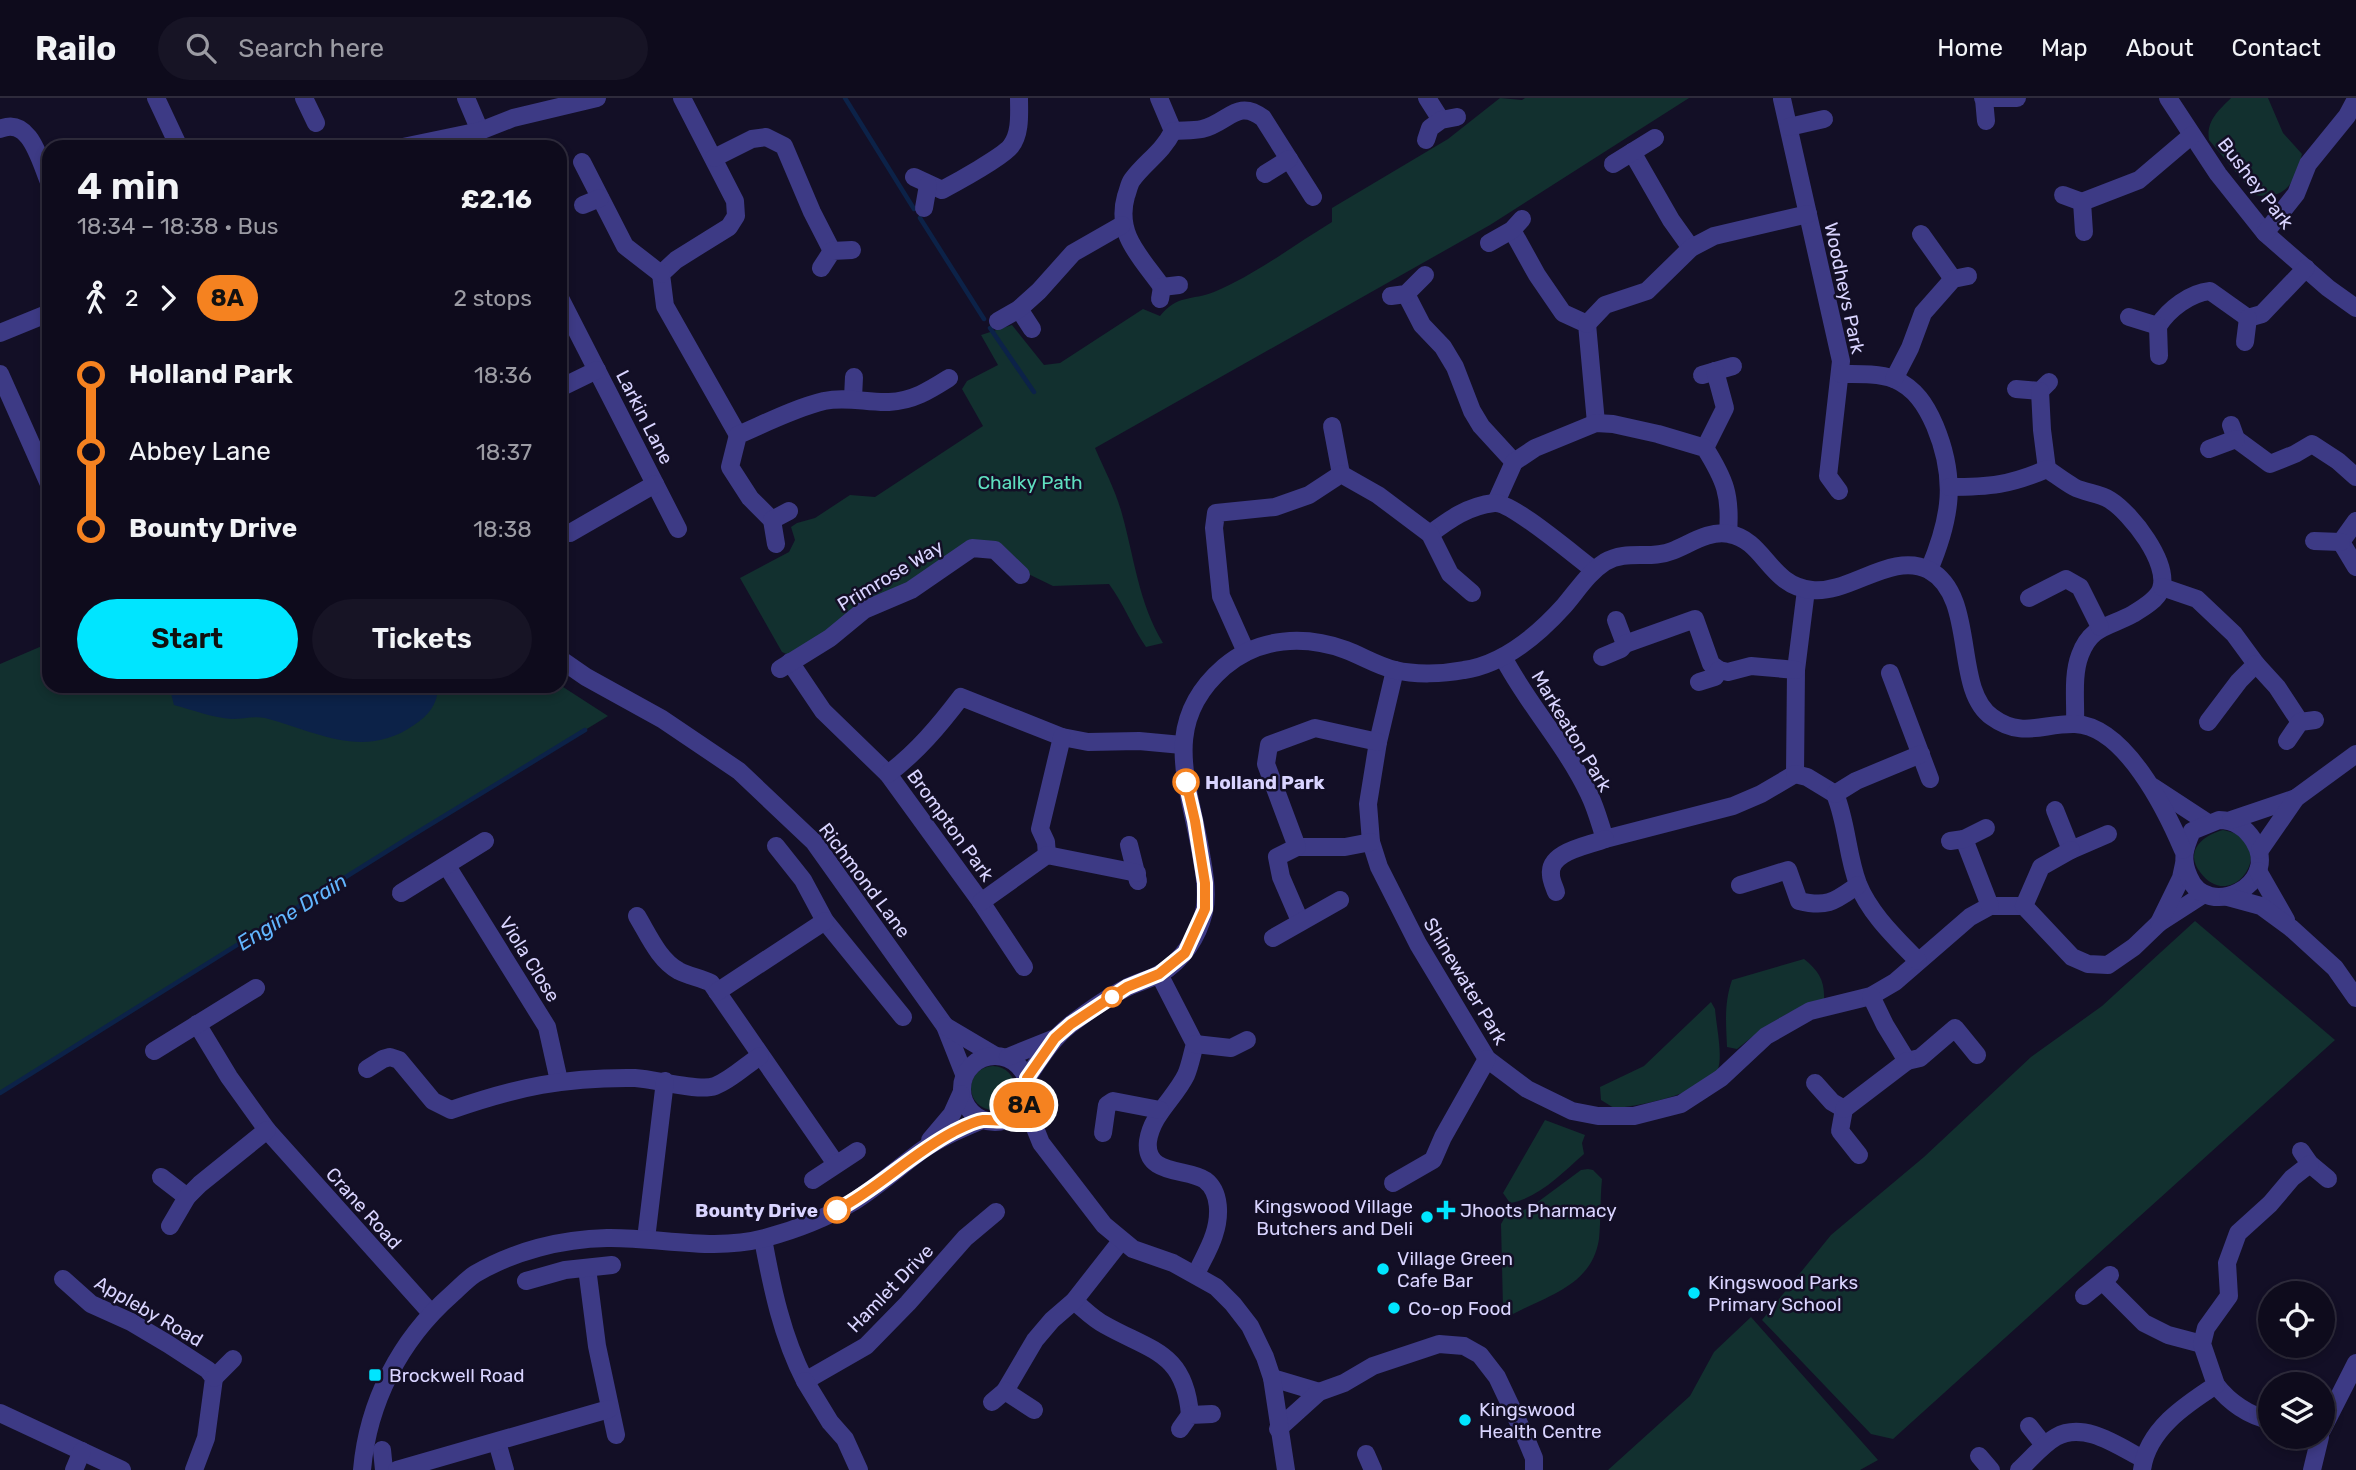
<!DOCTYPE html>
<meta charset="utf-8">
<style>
:root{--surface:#0e0b1c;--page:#171425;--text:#f1f3f6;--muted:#9b9ba3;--line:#2e2b3b;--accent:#00e5ff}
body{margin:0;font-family:Rubik,sans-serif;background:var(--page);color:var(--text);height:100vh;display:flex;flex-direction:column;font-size:26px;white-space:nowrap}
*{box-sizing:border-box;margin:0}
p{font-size:23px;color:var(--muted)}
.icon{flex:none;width:38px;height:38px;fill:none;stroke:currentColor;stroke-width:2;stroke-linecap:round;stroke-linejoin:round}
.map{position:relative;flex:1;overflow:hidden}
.panel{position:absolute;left:42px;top:42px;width:525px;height:553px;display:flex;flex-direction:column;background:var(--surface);border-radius:21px;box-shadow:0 4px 10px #0003,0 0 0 2px var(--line)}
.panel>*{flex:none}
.badge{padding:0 14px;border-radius:23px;font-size:24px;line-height:46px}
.controls{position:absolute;left:2258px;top:1183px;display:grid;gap:14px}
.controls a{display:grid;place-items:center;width:77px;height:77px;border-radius:50%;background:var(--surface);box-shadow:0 4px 10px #0003,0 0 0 2px var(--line);font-size:35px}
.map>.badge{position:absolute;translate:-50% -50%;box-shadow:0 0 0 4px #fff}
.legs{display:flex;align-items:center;gap:10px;height:77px;padding:0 35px;font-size:23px}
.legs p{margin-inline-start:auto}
.summary{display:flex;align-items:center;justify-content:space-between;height:119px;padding:0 35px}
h1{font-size:38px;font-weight:600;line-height:52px}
.action{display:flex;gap:14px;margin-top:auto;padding:14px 35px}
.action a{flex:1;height:80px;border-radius:42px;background:var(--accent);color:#111;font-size:28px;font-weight:600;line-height:80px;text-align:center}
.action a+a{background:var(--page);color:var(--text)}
ul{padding:0 35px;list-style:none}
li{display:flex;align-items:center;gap:24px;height:77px;font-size:26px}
li i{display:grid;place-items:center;width:10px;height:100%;margin:0 9px;background:currentColor}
li i::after{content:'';width:18px;height:18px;margin:-9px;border:5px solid;border-radius:50%;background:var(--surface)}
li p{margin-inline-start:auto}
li:first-child i{background:linear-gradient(#0000 50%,currentColor 0)}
li:last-child i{background:linear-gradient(currentColor 50%,#0000 0)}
header{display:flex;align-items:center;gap:42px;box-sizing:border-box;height:98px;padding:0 35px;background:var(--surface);border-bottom:2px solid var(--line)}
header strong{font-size:33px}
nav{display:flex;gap:38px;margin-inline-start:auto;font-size:24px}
.search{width:490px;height:63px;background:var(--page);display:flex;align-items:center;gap:18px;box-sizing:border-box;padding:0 24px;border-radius:38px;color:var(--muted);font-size:26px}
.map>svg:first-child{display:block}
.green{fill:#12302f}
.water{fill:#0c2248}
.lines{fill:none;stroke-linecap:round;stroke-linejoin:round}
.stream{stroke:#0c2248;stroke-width:4.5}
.minor{stroke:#3d3a85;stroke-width:18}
.tertiary{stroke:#3d3a85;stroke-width:18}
.line-1-casing{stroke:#fff;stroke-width:16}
.line-1{stroke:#f58220;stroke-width:10}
.stop-1-dot{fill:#fff;stroke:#f58220;stroke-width:3.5}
.poi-dot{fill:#00e5ff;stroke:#130f26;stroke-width:2.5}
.labels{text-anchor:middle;stroke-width:5;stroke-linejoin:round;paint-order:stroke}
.street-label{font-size:19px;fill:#d9d4ff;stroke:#130f26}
.park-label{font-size:19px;fill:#5fe0c0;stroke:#130f26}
.stop-label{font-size:19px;font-weight:bold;fill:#d9d4ff;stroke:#130f26;text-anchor:start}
.poi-label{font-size:19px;fill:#d9d4ff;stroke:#130f26;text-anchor:start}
.water-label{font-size:21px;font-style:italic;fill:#62b6ff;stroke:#130f26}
</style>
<header>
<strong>Railo</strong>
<div class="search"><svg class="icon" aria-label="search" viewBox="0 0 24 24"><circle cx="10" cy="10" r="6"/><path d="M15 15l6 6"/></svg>Search here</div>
<nav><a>Home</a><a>Map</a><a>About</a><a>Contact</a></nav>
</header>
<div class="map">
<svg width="2356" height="1372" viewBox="0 0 2356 1372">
<rect width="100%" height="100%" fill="#130f26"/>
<g class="green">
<path d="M1500,0L1522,2L1525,0H1689L1490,127L1095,350C1104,371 1116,393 1122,416C1134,459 1139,506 1163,545L1146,549C1132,529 1124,506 1109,486L1053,488L971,448L791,558L782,554L740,480L789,454L795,442L791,429L797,425L815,420L850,397L875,399L983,328L962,291L967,283L998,267L981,237L1012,227L1044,267L1060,265L1143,211L1160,218C1178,196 1191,203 1214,194C1255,177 1294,147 1332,124V110L1448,41Z"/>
<path d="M2231,0H2268L2283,35L2302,56C2295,84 2287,102 2255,97L2209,42C2206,23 2218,13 2231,0Z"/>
<polygon points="49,545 49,588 560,587 608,618 413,737 0,995 0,566"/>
<path d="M2223,732C2283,743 2233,819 2200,774C2184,753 2203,737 2223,732Z"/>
<polygon points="2195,823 2335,942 1893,1341 1871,1336 1762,1222 1831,1137 1924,1059 2031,959 2102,908"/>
<path d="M1804,861C1819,873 1825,883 1824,902C1783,914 1770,925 1737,951L1727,949C1726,925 1724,905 1732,882Z"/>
<path d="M1711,904L1715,911C1716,926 1723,957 1718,971C1709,994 1637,1009 1614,1010L1601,1002L1600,989L1644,968Z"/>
<circle cx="993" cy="990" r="22"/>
<path d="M1545,1022L1585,1037L1582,1045L1584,1056C1562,1075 1539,1100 1510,1105L1503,1095Z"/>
<path d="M1588,1071L1593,1072L1602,1081C1600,1101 1601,1122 1599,1141C1592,1187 1549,1197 1513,1216L1503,1210L1501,1126L1505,1119L1531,1109L1581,1072Z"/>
<polygon points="1751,1219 1878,1362 1860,1372 1608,1372 1690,1298 1714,1254"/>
</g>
<path class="water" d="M169,588H438C438,606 428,618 414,627C364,662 317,634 265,620C254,618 243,621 232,621C213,620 193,612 174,607Z"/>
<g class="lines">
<g class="stream">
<polyline points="845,0 914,111"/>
<polyline points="920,120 984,221"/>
<polyline points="990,230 1034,294"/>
<polyline points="0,995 413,737 585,632"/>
</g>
<g class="minor">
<polyline points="304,0 316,25"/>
<polyline points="466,0 480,33"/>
<polyline points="682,0 735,103 736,118 729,129 676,162 661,176 665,208 738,337"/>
<polyline points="1159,0 1173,33"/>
<polyline points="1427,0 1441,22"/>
<polyline points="1983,0 2017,0"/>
<polyline points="2168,0 2218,76 2265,135 2328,190 2356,210"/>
<polyline points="1782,1 1841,263 1828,378 1839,393"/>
<polyline points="1984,1 1986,23"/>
<polyline points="1789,29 1824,21"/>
<path d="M0,31C30,18 40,63 49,84"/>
<path d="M1173,33C1182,32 1193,33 1202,31C1228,25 1237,0 1263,20L1313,99"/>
<polyline points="1426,42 1430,30 1441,22 1457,19"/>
<polyline points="1632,54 1671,122 1691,150"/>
<polyline points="714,60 752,41 766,39 784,48 812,114 832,153"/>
<polyline points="582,64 625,148 661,176"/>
<polyline points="1613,66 1655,40"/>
<polyline points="1265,76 1289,61"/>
<path d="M914,79L942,92C955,85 1004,58 1011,48C1021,35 1019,15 1019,0"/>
<polyline points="2063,97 2082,104"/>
<polyline points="583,107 600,100"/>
<polyline points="924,110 928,87"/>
<polyline points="1512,132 1537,177 1563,215 1587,226 1596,325"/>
<polyline points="2084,134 2082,104 2139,82 2192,37"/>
<polyline points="2265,135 2296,96 2308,66 2347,18 2356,1"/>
<polyline points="1921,136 1953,181"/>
<polyline points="1489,145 1512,132 1522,121"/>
<polyline points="821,170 832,153 852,152"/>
<path d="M1162,189C1141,159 1115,137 1126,98C1128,93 1129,86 1132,82C1145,64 1162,55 1173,33"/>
<polyline points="1406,196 1422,227 1443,249 1455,269 1472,313 1481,328 1514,364"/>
<polyline points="1391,198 1406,196 1425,177"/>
<polyline points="560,200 678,431"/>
<polyline points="1160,201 1162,189 1179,187"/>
<polyline points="1019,211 1032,231"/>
<path d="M2129,219L2158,228C2169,211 2190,195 2210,193L2248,220L2262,216L2306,170"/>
<polyline points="998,223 1019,211 1039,193 1073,155 1122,127"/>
<polyline points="1587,226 1605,207 1647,193 1691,150 1714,138 1808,116"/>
<polyline points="2158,228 2159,258"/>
<polyline points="0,235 49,215"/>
<polyline points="2245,244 2248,220"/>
<polyline points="0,276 49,386"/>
<path d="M1841,276C1857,276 1878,275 1894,281C1915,290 1926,307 1935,328C1957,381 1951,420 1929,472"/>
<polyline points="1702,277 1733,268"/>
<polyline points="1894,281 1910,250 1923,215 1953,181 1968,178"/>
<polyline points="560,290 597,272"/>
<polyline points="2016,291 2040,293 2049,284"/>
<polyline points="2040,293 2042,332 2047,371"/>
<polyline points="853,300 854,279"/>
<polyline points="2231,327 2236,341 2270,366 2295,356 2312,346 2338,363 2356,379"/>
<polyline points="1332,328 1341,376"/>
<polyline points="1705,350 1725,310 1715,273"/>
<polyline points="2209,351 2236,341"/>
<path d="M1949,389C1990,389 2010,387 2047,371C2056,377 2065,384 2074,389C2085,395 2099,395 2110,402C2131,415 2170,465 2161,491C2157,502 2143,510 2133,516C2110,529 2091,527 2080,557C2072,578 2076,604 2075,626"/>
<path d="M1496,404L1514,364L1535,350L1596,325L1613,326L1658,336L1705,350C1725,382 1731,397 1728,435"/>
<path d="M772,422L750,400L730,369L738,337C766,325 795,310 824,303C847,298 867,305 889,304C913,303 930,292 949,280"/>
<polyline points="2356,423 2341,444 2356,469"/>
<polyline points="570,435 655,386"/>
<path d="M1430,436C1450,421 1468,408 1494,405C1511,403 1576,459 1594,472"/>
<polyline points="2314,443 2341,444"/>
<polyline points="776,446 772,422 789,413"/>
<polyline points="2162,489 2197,501 2234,536 2256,566 2239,583 2208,624"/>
<polyline points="2029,500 2066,481 2080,489 2100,529"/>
<polyline points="1616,522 1625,546"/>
<polyline points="1246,554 1221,498 1214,430 1216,415 1275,409 1309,397 1341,376 1378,397 1430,436 1450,476 1472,495"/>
<path d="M1503,559C1528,607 1566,647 1589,696C1596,710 1600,726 1605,741L1733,708L1761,696L1795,676L1796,572L1806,492"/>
<polyline points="1602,559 1621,551 1625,546 1695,521 1711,566 1719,572"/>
<polyline points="790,564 823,613 888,676 981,804 1024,869"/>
<polyline points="2256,566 2277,589 2300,624"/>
<polyline points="780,571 830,540 864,512 911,492 972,450 995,452 1021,477"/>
<polyline points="1395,572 1378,644 1368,706 1371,744 1379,769 1418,846 1487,961 1527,991 1572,1013 1598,1018 1634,1018 1681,1006 1721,980 1766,938 1810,913 1871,898 1895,884 1970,819 1990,808 2024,808"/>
<polyline points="1890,575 1930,681"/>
<polyline points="1699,584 1715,579 1719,572 1728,574 1751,568 1796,572"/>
<polyline points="2287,643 2300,624 2315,622"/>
<path d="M888,676C917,654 939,628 961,599L1062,639L1088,644L1139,643L1182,647"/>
<polyline points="1795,676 1807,679 1835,696"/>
<path d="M1835,696C1847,725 1847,757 1858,786C1870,816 1896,840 1918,863"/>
<polyline points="1835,696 1856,683 1921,656"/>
<polyline points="2055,712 2071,752 2108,736"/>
<polyline points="1964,741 1990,808"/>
<polyline points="1950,743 1964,741 1986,730"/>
<polyline points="1129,747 1138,783"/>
<polyline points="776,748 803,782 825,823 903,919"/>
<polyline points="1297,749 1345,749 1371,744"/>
<polyline points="2071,752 2041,769 2024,808 2072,859 2088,866 2108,867 2134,849 2159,825 2204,796"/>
<polyline points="1047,757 1046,744 1040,731 1062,639"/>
<polyline points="447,768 547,929 559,983"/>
<path d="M1740,787L1788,772L1799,803C1828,810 1835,803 1858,787"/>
<path d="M1556,794C1554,788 1551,782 1551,777C1548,753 1589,748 1605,741"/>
<polyline points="401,795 485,743"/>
<polyline points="981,804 1047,757 1137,775"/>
<path d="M637,818C649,838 659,862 679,873C689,878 701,880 711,885L836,1066"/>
<polyline points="1300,823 1281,779 1277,759 1297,749 1266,666 1269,647 1315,630 1378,644"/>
<polyline points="2159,825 2181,780 2184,766"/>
<polyline points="1273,840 1340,802"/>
<path d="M1159,876L1195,946C1192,956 1190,968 1186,977C1175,1000 1152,1016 1148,1043C1144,1078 1188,1070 1205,1082C1221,1094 1220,1119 1214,1137C1210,1150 1202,1163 1196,1176"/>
<polyline points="717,894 825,823"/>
<polyline points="1871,898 1885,927 1907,963 1920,960 1955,930 1977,957"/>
<polyline points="197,926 229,979 267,1032 431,1215"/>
<polyline points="1195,946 1231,950 1247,942"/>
<polyline points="154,953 256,890"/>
<path d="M367,971L383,961L390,959L399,962L433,1003L451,1012C517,989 565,979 635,980C656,981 698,994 715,988C731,982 746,967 760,958"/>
<polyline points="1815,985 1832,1004 1844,1011 1840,1033 1859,1057"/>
<polyline points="1844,1011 1907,963"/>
<polyline points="1103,1035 1107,1007 1113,1003 1160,1012"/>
<polyline points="2301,1053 2310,1066 2328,1081"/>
<polyline points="161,1079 187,1099"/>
<polyline points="813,1082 857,1053"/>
<polyline points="1393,1085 1433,1062 1443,1039 1487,961"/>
<polyline points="170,1128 187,1099 200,1086 267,1032"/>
<polyline points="646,1141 665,983"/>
<path d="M763,1141C772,1190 782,1238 805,1283L866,1248L908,1205L965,1140L996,1114"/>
<polyline points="587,1170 597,1248 616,1337"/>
<polyline points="63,1181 91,1206 131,1224 168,1246 208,1272 214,1280 206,1340 194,1372"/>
<polyline points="526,1183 565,1172 612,1167"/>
<polyline points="2103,1184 2144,1225 2168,1237 2202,1246"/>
<polyline points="2084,1198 2110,1177"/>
<path d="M1074,1203C1084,1211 1093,1221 1105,1227C1151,1253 1185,1254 1190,1317"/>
<polyline points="214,1280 233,1261"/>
<polyline points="1272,1280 1319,1294"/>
<polyline points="805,1283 830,1324 845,1341 859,1372"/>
<path d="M2216,1287C2229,1304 2249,1318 2270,1322"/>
<polyline points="1005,1293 1035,1242 1052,1222 1074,1203 1121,1143"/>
<polyline points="992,1304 1005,1293 1034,1312"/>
<polyline points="0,1315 122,1372"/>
<polyline points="2029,1328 2044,1347"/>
<polyline points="1180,1331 1190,1317 1212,1316"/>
<polyline points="1278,1331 1319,1294 1344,1285 1373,1268 1439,1246 1464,1248 1480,1257 1497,1279 1524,1336 1534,1360 1534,1372"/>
<polyline points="497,1344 505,1372"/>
<polyline points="382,1352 384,1372"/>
<polyline points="1366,1356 1373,1372"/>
<polyline points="1979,1358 1991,1372"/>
<polyline points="74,1372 82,1353"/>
<polyline points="397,1372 609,1311"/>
<path d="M2019,1372C2031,1361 2042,1347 2056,1339C2084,1323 2118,1348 2143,1361"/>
<path d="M2142,1372C2147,1332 2185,1307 2216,1287L2202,1246L2206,1230L2229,1198L2227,1165L2238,1135L2270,1106L2292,1080L2310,1066"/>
</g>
<g class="tertiary">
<polyline points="156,0 179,49"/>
<polyline points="403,49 480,33 513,20 597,0"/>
<polyline points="560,561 586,579 662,621 739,673 814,744 945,928 964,976"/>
<polyline points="2153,689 2208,725"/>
<path d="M2219,722C2234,722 2246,730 2254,743C2281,787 2207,823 2189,779C2181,761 2184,751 2192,733Z"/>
<polyline points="2231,722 2296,700"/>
<polyline points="2260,752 2296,700 2356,656"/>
<polyline points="2258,773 2286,822"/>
<polyline points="2228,799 2261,808 2291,830 2335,870 2356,900"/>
<polyline points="945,928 994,957"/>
<circle cx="995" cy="991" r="33"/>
<polyline points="1008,959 1055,940"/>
<path d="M1027,980C1040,961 1052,941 1070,927C1088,913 1108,899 1128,889C1139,884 1150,881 1160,876C1183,862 1198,839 1204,814C1208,797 1205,778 1202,762C1191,689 1157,627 1224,569C1259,539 1305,537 1346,552C1362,558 1378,568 1395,572C1415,577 1443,576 1464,572C1504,566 1537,538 1564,508C1577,493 1588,475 1605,464C1627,451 1650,462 1672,453C1690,446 1709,432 1729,436C1765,442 1769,488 1812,492C1850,496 1892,453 1929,472C1978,499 1952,591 1992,619C2022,641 2043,625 2075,626C2125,628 2166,712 2183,752"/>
<polyline points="1025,1005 1041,1045 1104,1127 1133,1151 1173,1165 1216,1189 1233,1206 1250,1228 1265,1259 1272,1280 1286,1372"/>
<polyline points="930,1042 952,1016 961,996"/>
<polyline points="2322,1332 2356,1265"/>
<path d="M362,1372C368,1304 400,1242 451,1197C459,1190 466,1182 475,1176C514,1153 561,1141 607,1140C659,1139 713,1154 765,1140C795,1132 826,1120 853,1104C877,1089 898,1070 921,1053C939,1040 961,1031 982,1022"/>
<polyline points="2312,1372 2320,1339"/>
</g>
</g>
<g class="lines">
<g class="line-1-casing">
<path id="line-1" d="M837,1112C879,1090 911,1056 953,1034C961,1030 974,1023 983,1022C997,1021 1005,1027 1018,1015C1028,1006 1029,993 1027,980L1055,940L1071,926L1127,889L1159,876L1185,855L1205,811V785L1195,723L1186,684"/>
</g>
<use href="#line-1" class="line-1"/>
</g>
<g class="stop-1-dot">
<circle cx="1186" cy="684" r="12"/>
<circle cx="1112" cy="899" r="9"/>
<circle cx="837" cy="1112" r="12"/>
</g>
<g class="poi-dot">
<path d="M1442.5 1101.5h7v7h7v7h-7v7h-7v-7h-7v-7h7z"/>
<circle cx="1427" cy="1119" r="7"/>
<circle cx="1383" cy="1171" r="7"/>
<circle cx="1694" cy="1195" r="7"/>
<circle cx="1394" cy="1210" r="7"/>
<rect x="368" y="1270" width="14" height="14" rx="3.5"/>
<circle cx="1465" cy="1322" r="7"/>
</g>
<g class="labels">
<g class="street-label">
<text transform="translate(2256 85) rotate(52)" y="7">Bushey Park</text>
<text transform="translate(1845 190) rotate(78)" y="7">Woodheys Park</text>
<text transform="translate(645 319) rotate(63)" y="7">Larkin Lane</text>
<text transform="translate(890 477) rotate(-31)" y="7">Primrose Way</text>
<text transform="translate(1572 633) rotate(59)" y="7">Markeaton Park</text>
<text transform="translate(951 727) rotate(54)" y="7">Brompton Park</text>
<text transform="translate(865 782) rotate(53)" y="7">Richmond Lane</text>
<text transform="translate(530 861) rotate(58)" y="7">Viola Close</text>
<text transform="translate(1466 883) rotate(59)" y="7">Shinewater Park</text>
<text transform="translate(364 1110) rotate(48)" y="7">Crane Road</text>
<text transform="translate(890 1190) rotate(-46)" y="7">Hamlet Drive</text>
<text transform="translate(149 1213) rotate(30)" y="7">Appleby Road</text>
</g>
<g class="park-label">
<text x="1030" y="391">Chalky Path</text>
</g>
<g class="stop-label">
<text x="1205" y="691">Holland Park</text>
<text x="818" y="1119" text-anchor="end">Bounty Drive</text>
</g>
<g class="poi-label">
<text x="1413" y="1115" text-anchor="end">Kingswood Village<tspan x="1413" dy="22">Butchers and Deli</tspan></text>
<text x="1460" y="1119">Jhoots Pharmacy</text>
<text x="1397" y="1167">Village Green<tspan x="1397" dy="22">Cafe Bar</tspan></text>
<text x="1708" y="1191">Kingswood Parks<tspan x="1708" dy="22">Primary School</tspan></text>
<text x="1408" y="1217">Co-op Food</text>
<text x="389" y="1284">Brockwell Road</text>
<text x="1479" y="1318">Kingswood<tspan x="1479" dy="22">Health Centre</tspan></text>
</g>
<g class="water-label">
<text transform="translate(292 814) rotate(-32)" y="7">Engine Drain</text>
</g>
</g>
</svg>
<div class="controls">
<a><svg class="icon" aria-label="locate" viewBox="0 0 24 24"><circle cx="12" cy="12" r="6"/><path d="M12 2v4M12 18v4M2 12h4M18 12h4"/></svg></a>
<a><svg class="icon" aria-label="layers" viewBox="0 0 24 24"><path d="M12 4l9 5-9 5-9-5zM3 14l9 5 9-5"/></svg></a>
</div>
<b class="badge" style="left:1024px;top:1007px;background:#f58220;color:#111">8A</b>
<section class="panel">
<div class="summary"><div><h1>4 min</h1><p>18:34 – 18:38 · Bus</p></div><b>£2.16</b></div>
<div class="legs"><svg class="icon" aria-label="walk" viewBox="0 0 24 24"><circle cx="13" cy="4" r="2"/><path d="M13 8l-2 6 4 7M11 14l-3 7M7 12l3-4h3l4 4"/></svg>2<svg class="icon" aria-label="forward" viewBox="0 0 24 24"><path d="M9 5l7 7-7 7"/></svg><b class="badge" style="background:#f58220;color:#111">8A</b><p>2 stops</p></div>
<ul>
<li><i style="color:#f58220"></i><b>Holland Park</b><p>18:36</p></li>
<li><i style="color:#f58220"></i><span>Abbey Lane</span><p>18:37</p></li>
<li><i style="color:#f58220"></i><b>Bounty Drive</b><p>18:38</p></li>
</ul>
<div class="action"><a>Start</a><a>Tickets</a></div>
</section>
</div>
